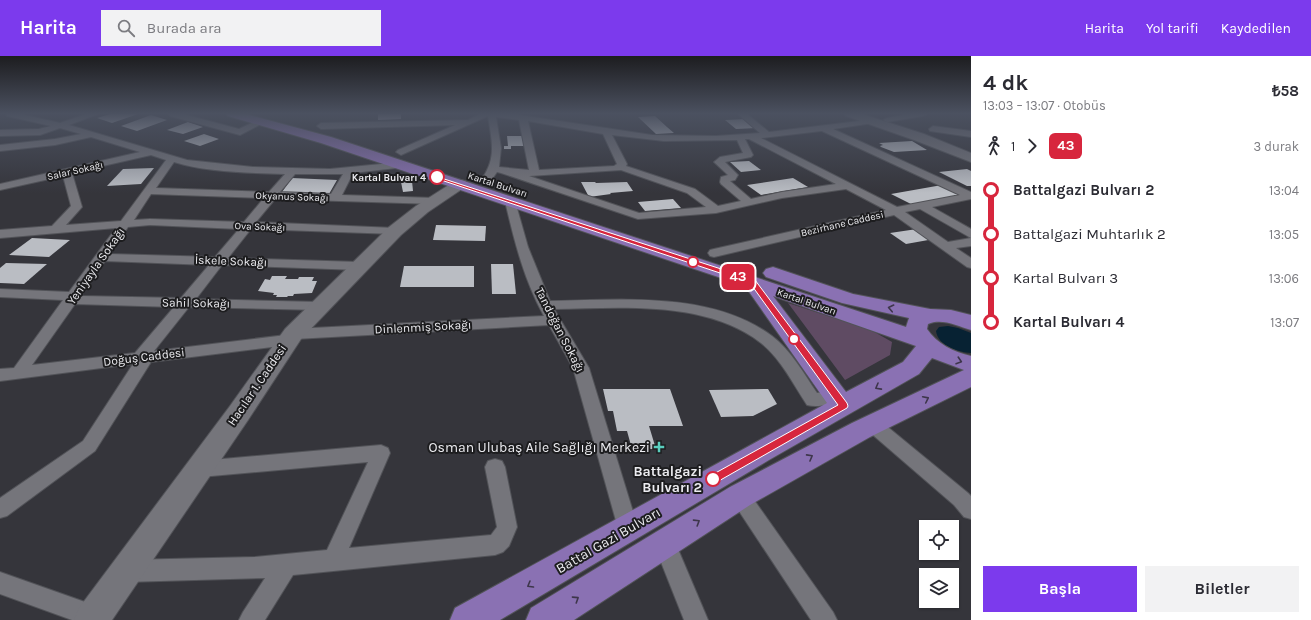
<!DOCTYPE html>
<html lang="tr">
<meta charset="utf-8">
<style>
:root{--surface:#fff;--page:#f2f2f3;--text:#2b2b33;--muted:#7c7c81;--accent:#7c3aed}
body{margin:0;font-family:Karla,sans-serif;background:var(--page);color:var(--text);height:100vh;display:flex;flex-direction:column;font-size:15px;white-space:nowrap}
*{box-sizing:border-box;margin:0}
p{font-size:13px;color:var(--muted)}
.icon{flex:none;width:22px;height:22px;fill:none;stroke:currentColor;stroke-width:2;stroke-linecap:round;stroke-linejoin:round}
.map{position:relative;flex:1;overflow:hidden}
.side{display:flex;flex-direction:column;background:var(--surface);width:340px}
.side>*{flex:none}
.badge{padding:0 8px;border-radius:6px;font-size:14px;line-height:26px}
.buttons{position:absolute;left:919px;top:464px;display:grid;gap:8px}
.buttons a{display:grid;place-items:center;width:40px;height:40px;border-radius:0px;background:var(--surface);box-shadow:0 1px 3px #0004;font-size:20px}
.map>.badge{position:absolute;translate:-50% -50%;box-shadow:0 0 0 2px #fff}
.legs{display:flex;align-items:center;gap:6px;height:44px;padding:0 12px;font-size:13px}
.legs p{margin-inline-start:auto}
.head{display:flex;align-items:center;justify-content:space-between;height:68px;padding:0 12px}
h1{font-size:22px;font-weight:700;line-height:30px}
.primary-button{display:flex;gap:8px;margin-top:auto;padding:8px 12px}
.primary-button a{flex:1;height:46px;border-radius:0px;background:var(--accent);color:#fff;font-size:16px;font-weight:700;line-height:46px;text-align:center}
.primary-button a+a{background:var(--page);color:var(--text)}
ul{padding:0 12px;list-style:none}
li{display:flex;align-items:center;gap:14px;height:44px;font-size:15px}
li i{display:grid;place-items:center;width:6px;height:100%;margin:0 5px;background:currentColor}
li i::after{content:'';width:10px;height:10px;margin:-5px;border:3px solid;border-radius:50%;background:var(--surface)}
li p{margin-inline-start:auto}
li:first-child i{background:linear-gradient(#0000 50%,currentColor 0)}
li:last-child i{background:linear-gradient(currentColor 50%,#0000 0)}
header{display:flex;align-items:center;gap:24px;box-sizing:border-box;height:56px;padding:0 20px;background:var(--accent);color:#fff}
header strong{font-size:19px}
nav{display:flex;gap:22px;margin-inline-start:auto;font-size:14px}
.search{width:280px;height:36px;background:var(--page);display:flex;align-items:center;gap:10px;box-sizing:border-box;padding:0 14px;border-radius:0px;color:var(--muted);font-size:15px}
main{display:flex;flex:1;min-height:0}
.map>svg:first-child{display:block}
.green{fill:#5f4b63}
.water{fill:#072233}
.building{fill:#babdc3}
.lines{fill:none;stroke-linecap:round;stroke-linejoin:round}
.street-casing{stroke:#525358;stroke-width:2}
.secondary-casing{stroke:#525358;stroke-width:2}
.primary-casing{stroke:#525358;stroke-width:2}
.street{fill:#75757b;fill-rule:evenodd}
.secondary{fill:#75757b;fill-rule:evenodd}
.primary{fill:#8a71b3;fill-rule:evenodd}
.oneway{stroke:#3e364b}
.line-1{fill:#d7263d;stroke:#fff}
.stop-1-dot{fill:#fff;stroke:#d7263d;stroke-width:2}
.poi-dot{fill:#5acebe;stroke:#1d1d1f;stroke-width:1.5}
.labels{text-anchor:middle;stroke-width:4;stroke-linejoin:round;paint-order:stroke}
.far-street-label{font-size:10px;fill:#ececf0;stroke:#1d1d1f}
.far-stop-label{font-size:10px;font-weight:bold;fill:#ececf0;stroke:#1d1d1f;text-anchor:end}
.street-label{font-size:12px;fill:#ececf0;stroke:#1d1d1f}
.near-poi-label{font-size:14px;fill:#ececf0;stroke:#1d1d1f;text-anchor:end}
.near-stop-label{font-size:14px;font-weight:bold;fill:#ececf0;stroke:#1d1d1f;text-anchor:end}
.near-street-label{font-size:14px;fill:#ececf0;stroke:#1d1d1f}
</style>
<header>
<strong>Harita</strong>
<div class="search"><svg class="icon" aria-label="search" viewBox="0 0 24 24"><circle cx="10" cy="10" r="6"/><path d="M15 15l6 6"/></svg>Burada ara</div>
<nav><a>Harita</a><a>Yol tarifi</a><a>Kaydedilen</a></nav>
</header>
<main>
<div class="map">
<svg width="971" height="564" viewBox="0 0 971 564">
<rect width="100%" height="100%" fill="#35353b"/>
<polygon class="green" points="788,247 871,274 892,286 890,299 845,324"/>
<path class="water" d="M948,270L958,272L971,277V297C958,296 938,290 936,275L939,271Z"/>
<g class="building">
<polygon points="110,58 138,58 112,67 97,62"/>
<polygon points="378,58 401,58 401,63 378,64"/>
<polygon points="151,59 167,64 137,75 121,70"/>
<polygon points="655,60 667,71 674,77 656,78 638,61"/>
<polygon points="745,63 757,72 736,73 725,64"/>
<polygon points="188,66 203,71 183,78 167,74"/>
<polygon points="204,78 219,83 200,90 184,85"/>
<polygon points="507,80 523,80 525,90 511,90 511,93 504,93 504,90 508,90"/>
<polygon points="912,85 927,94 894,96 881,91 880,90 883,89 879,87"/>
<polygon points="749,105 761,114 741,116 730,106"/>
<polygon points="154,112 141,128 107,130 123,113"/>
<polygon points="967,113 971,115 971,130 967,130 939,116"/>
<polygon points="292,122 337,124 329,138 282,136"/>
<polygon points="793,122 808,131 761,139 747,129"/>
<polygon points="412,125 413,135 403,136 401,126"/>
<polygon points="581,126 595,126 596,127 627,126 633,135 610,137 611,138 589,141"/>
<polygon points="942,129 964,140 913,149 891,138"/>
<polygon points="673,143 681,152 645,155 638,146"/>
<polygon points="436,169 486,170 485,185 433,184"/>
<polygon points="917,173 934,183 906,188 890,177"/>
<polygon points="32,182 70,184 49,201 9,199"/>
<polygon points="6,207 47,208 24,228 0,227 0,212"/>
<polygon points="491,208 513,208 516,238 492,238"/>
<polygon points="404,210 474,210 474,231 400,231"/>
<polygon points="272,220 287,220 285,223 298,223 299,221 314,221 312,225 317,225 312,237 294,238 293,240 288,240 287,241 276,241 277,239 273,239 274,237 258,235 265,223 270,224"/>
<polygon points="603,333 670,333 683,370 649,370 656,393 632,393 627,375 617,375 613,355 608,355"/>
<polygon points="768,333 777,348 753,360 721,361 709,334"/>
</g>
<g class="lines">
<g class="street-casing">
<g id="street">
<path d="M6,58H21L60,67L86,58H98L69,69L187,104L253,111L330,113L402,106L405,107L407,109L405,111L353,117L342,139L435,142L440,145L435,148L275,143L256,166L395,172L399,173L401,175L399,177L395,178L251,173L228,202L359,206L364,207L365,210L364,213L359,214L222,209L196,243L320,246L325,247L327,250L325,253L320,254L189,251L154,295L286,279L288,275L293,273L544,260C524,224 514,184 505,145L510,142L515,145L528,191L550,245C621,244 711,235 772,280C791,294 804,318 817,337L836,334L842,336L844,340L842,344C831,348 818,352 807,349C793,328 781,303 761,287C706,244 621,252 554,253L589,312L638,472L635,479L628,482L621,479L618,472L573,312L549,269L295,283L293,288L288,289L151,306L95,395L7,460L0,462V442L83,385L133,308L0,325V313L14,312L63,244L0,241V233L69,236L116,172L0,182V174L52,170L71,150L63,120L0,134V128L140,96L91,81L55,89L0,95V89L55,83L81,78L60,72L40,79L0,80V74L39,73L51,70L7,60ZM151,99L166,104L121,165L66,169L82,151L72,117ZM174,106C205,116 251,117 285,118L269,136L156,132ZM295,118H343L331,138L280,136ZM151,138L264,142L244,166L150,163L134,164ZM150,169L239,173L215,201L110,198L128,171ZM105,205L209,209L181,242L81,240ZM75,248L174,251L135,297L32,309Z"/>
<polygon points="169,58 183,58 239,73 258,64 261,64 265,66 240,79 170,60"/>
<path d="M480,58H513L652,79L716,80L760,77L738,58H747L769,76L876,63L877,65L876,67H873L833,73L971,136V143L932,151L971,173V182L920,153L905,156L948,186L971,182V190L956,192L971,202V212L967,211L894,159L714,201L710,200L708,197L710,194L714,193L886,154L846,133L782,142L716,157L638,163L501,117L497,116L490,126H482L481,124C497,102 492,86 488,60L401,99L396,96L398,94L455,69L321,73L317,70L321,67L468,64ZM496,61L519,64L529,114L499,111L501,92ZM528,65L603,78L617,108L614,110L539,114ZM821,75H822L960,139L897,151L761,82ZM612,79L664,85L737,84L743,97L720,101L714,106L728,119L721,121L720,126L721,128L741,145L718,150L695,133L626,110L627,108ZM745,83H749L836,128L782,136L751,143L730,125L735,124L738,119L725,106L751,101L753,99ZM621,114L687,137L706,151L639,157L529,120Z"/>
<polygon points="908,58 927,58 923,60 887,66 883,64 887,62"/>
<polygon points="933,70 971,75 971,81 930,75 929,73"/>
<polygon points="872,361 878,363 968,437 971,440 971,463 964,461 954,449 866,373 863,368 866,363"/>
<polygon points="381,389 388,392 390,397 349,492 491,479 497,471 485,411 488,405 495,403 502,405 505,411 517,471 509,490 503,496 495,499 293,519 265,564 239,564 243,556 265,522 126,526 118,523 115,515 118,507 126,504 255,501 327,494 368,406 200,421 193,419 190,413 193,407 200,405"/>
<polygon points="740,431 747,434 833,556 837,564 811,564 733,446 730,440 733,434"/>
<polygon points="664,476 672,479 708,564 684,564 653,486 656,479"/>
<polygon points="0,516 102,552 106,560 104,564 72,564 0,538"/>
</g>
</g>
<g class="secondary-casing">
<g id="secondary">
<polygon points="844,58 862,58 924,78 971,97 971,106 914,84 846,60"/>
<polygon points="460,124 465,125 467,128 465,131 428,156 401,179 301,283 248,364 112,564 74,564 79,552 230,350 285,273 389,171 416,150 455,125"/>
</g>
</g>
<g class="primary-casing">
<path id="primary" d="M226,58H246L331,81L906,271L909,262L842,247L766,221L763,217L766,213L773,211L853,238L930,253L951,254L971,259V274C957,270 942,262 928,268L927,273C937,288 954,296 971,300V331L870,381L750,449L574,564H526L531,552L730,431L852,367L964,314L932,302L919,318L769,404L500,564H450L455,552L827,347L745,230L321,87L228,60ZM773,240L916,290L903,306L846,336Z"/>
</g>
<use href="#street" class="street"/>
<use href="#secondary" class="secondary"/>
<use href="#primary" class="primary"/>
</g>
<defs><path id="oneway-chevron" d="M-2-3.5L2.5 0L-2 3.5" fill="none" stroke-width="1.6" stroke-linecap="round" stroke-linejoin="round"/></defs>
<g class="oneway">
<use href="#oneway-chevron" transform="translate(891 252) rotate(-168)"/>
<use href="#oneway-chevron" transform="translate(959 305) rotate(18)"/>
<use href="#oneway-chevron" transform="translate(878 331) rotate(151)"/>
<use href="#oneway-chevron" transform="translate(926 343) rotate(-26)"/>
<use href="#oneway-chevron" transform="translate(810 401) rotate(-29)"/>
<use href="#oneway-chevron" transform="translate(697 466) rotate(-32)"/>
<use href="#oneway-chevron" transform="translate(530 529) rotate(150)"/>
<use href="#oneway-chevron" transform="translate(576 543) rotate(-33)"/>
</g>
<linearGradient id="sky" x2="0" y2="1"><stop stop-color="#1d1d20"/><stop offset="0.42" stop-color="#4b5160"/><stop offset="1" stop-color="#4b5160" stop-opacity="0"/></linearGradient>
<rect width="971" height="137" fill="url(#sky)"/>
<polygon class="line-1" points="435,120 755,224 847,347 848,350 847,352 717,426 713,427 710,426 708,423 710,420 838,349 750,227 435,122"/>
<g class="stop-1-dot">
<circle cx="437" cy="121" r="7"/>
<circle cx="693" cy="206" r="5"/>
<circle cx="794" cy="283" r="5"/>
<circle cx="713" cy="423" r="7"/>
</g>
<path class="poi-dot" d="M657 385h4v4h4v4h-4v4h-4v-4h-4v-4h4z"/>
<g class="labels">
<g class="far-street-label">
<text transform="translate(75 114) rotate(-13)" y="4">Salar Sokağı</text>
<text transform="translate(498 128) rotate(18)" y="4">Kartal Bulvarı</text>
<text transform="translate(292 140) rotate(2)" y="4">Okyanus Sokağı</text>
<text transform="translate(842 167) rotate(-13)" y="4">Bezirhane Caddesi</text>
<text transform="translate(260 170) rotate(2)" y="4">Ova Sokağı</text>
<text transform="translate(807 245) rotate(19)" y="4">Kartal Bulvarı</text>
</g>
<g class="far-stop-label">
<text x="426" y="125">Kartal Bulvarı 4</text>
</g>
<g class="street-label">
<text transform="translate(231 205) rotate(2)" y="4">İskele Sokağı</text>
<text transform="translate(96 210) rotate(-55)" y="4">Yeniyayla Sokağı</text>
<text transform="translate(196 247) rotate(1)" y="4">Sahil Sokağı</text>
<text transform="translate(423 271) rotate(-3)" y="4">Dinlenmiş Sokağı</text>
<text transform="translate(560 274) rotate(63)" y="4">Tandoğan Sokağı</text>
<text transform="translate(144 301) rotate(-7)" y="4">Doğuş Caddesi</text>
<text transform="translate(257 329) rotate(-56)" y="4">Hacılar 1. Caddesi</text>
</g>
<g class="near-poi-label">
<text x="650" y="396">Osman Ulubaş Aile Sağlığı Merkezi</text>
</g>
<g class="near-stop-label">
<text x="702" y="420">Battalgazi<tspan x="702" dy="16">Bulvarı 2</tspan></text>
</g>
<g class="near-street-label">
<text transform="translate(608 484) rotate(-30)" y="5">Battal Gazi Bulvarı</text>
</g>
</g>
</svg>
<div class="buttons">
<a><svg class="icon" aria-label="locate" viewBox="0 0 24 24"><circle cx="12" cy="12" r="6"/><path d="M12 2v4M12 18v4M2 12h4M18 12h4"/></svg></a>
<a><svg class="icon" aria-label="layers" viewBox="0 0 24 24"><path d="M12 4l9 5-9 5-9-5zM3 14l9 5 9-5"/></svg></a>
</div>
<b class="badge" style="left:738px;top:221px;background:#d7263d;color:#fff">43</b>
</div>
<section class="side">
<div class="head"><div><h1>4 dk</h1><p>13:03 – 13:07 · Otobüs</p></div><b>₺58</b></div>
<div class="legs"><svg class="icon" aria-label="walk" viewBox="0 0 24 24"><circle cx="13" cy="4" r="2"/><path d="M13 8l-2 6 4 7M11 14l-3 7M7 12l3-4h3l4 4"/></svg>1<svg class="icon" aria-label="forward" viewBox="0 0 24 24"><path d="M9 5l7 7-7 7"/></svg><b class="badge" style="background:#d7263d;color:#fff">43</b><p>3 durak</p></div>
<ul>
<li><i style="color:#d7263d"></i><b>Battalgazi Bulvarı 2</b><p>13:04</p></li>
<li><i style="color:#d7263d"></i><span>Battalgazi Muhtarlık 2</span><p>13:05</p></li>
<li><i style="color:#d7263d"></i><span>Kartal Bulvarı 3</span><p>13:06</p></li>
<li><i style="color:#d7263d"></i><b>Kartal Bulvarı 4</b><p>13:07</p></li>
</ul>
<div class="primary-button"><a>Başla</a><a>Biletler</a></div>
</section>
</main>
